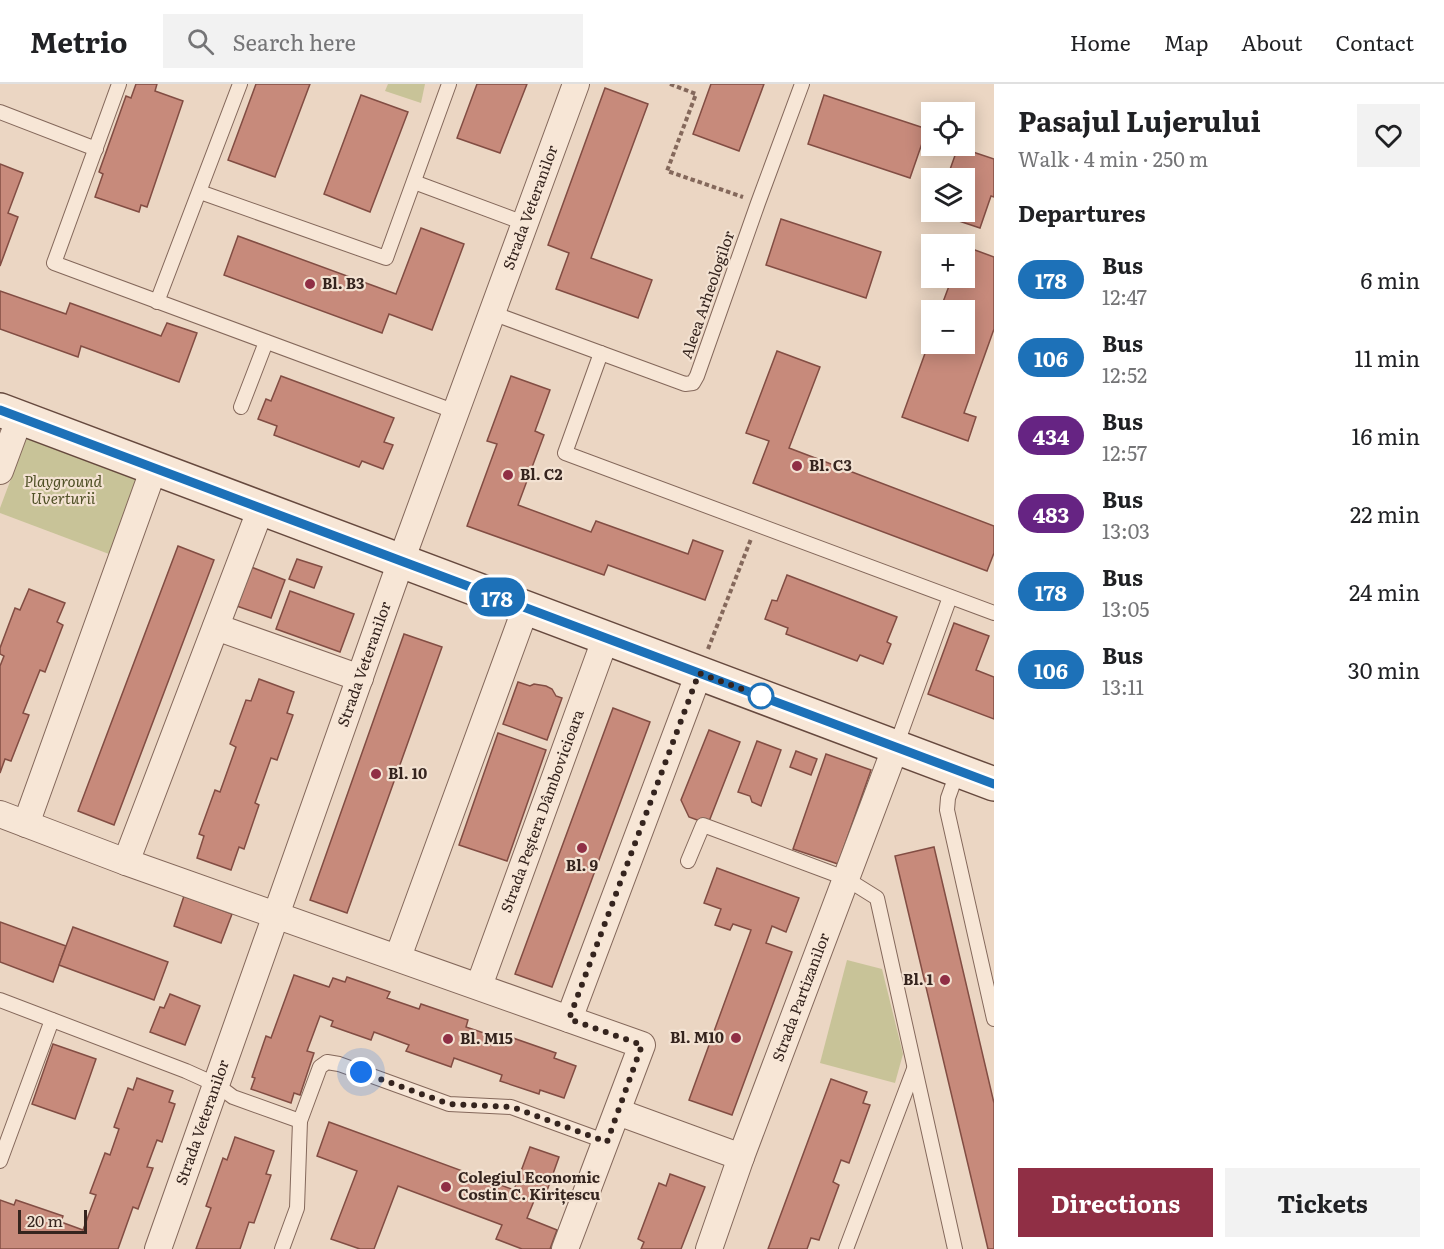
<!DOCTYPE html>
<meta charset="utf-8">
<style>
:root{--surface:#fff;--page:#f2f2f2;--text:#202124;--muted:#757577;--line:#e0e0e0;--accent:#902f45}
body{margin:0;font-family:Literata,serif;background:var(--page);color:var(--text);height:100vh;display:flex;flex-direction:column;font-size:22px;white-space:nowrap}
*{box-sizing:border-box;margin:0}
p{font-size:20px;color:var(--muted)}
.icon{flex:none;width:33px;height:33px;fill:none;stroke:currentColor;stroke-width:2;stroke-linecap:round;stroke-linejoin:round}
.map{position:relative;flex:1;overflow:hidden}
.sheet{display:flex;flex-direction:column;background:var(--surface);width:450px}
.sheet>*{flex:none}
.badge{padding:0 12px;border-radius:20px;font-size:21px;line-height:39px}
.tools{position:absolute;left:921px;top:18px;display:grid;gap:12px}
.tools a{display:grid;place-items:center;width:54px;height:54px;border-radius:0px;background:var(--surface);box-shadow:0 3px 15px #0003;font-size:30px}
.scale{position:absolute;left:18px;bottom:15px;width:69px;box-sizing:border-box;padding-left:6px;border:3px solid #35241e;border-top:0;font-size:16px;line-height:21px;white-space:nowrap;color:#35241e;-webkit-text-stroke:4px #f3e2d2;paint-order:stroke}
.you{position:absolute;width:30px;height:30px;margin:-15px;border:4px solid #fff;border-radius:50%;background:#1a73e8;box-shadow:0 0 0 9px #1a73e833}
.map>.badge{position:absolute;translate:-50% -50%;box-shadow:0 0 0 3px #fff}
h2{padding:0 24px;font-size:22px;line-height:54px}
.round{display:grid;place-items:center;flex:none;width:63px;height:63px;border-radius:0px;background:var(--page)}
.headline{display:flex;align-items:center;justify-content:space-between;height:102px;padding:0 24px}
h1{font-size:28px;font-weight:700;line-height:45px}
.action{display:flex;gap:12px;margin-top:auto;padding:12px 24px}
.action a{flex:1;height:69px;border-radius:0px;background:var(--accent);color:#fff;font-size:24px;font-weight:700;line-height:69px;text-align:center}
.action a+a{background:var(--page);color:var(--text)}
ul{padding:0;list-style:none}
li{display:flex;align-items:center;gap:18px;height:78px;padding:0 24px}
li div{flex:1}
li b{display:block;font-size:22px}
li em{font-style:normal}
li .badge{min-width:66px;font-weight:700;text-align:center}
header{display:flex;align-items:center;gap:36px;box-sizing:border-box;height:84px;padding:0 30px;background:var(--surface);border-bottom:2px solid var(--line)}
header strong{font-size:28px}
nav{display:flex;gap:33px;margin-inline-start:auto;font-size:21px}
.search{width:420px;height:54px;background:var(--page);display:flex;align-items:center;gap:15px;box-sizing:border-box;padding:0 21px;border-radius:0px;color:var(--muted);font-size:22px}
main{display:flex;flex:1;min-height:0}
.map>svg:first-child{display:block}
.green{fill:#c8c398}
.building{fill:#c78a7b;stroke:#824d43;stroke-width:1.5}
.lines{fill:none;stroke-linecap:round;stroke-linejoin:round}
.lane-casing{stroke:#84685b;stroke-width:16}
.street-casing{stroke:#84685b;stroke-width:28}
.secondary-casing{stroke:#66493e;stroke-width:36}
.path{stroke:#84685b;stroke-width:4;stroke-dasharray:4.5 3;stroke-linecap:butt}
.lane{stroke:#f7e6d6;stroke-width:14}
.street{stroke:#f7e6d6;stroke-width:26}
.secondary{stroke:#f7e6d6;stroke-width:33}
.line-casing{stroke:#fff;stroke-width:14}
.line{stroke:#1d71b8;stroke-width:9}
.walk{stroke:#35241e;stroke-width:6;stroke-dasharray:0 10.8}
.poi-dot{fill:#902f45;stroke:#f3e2d2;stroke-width:2}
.stop-dot{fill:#fff;stroke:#1d71b8;stroke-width:3}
.labels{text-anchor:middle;stroke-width:4.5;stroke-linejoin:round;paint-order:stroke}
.street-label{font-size:15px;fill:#35241e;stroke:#f3e2d2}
.poi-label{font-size:15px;font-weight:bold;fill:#35241e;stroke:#f3e2d2;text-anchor:start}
.park-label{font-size:15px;font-style:italic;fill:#4f5026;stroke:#f3e2d2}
</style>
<header>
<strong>Metrio</strong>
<div class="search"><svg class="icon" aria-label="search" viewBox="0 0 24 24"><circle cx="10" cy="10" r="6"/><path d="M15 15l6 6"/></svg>Search here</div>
<nav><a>Home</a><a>Map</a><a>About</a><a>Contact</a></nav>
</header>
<main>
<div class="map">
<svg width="994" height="1165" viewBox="0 0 994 1165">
<rect width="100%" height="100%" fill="#ebd6c3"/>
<g class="green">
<polygon points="388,0 425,0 421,19 385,7"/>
<polygon points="29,347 139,388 109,470 0,429 0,424"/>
<polygon points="847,876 882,885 903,970 895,999 820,979"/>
</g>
<g class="building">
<polygon points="136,0 157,0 155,7 183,17 147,123 141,121 139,128 95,113 103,90 99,88 126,12 131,14"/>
<polygon points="256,0 310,0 275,93 228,76"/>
<polygon points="477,0 527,0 500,69 457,54"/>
<polygon points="711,0 764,0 739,67 693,50"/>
<polygon points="605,4 648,20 591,174 652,196 638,234 556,205 569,169 548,161"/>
<polygon points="361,11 408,28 370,128 324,110"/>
<polygon points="824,11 927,45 910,94 808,60"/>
<polygon points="958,63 994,75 994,113 991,112 980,144 935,129 964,128 964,94 947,94"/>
<polygon points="0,80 23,89 8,129 18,133 0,182"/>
<polygon points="781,135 881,168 866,214 766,181"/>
<polygon points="421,144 464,160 432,246 389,230 382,249 224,191 238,152 396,210"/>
<polygon points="964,162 994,173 994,245 964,329 976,333 968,357 902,333 932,250 932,260 964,260 964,226 940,226 952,194 964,194"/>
<polygon points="0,207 66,230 70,219 161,252 167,239 197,249 179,298 81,262 78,273 0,245"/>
<polygon points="777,267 820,283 789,364 994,442 994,469 987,487 753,399 769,357 746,349"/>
<polygon points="281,292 394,334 384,358 393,361 383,385 362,377 359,383 274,351 277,342 258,335 266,315 271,317"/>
<polygon points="511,292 550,306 535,347 544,351 518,421 591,448 596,437 688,470 693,456 723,467 705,516 608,481 604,491 467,442 497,360 487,357"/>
<polygon points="178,462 214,476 114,741 78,727"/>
<polygon points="297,475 322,483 314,504 289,495"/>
<polygon points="246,481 285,496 271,534 231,520"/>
<polygon points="787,491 897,533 887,558 891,560 883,580 860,571 857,577 786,550 788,544 765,535 772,516 777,517"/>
<polygon points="29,505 65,519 57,538 63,541 45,588 40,586 23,629 29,631 11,677 5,675 0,689 0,582 4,572 0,570 0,564 15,524 20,526"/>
<polygon points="290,507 354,530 340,568 276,545"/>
<polygon points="954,539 989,552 976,586 994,593 994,635 928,610"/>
<polygon points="404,550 442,563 347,829 310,816"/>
<polygon points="259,595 294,608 287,629 293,631 277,676 271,674 255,719 259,721 244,765 239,763 231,786 197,774 204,752 199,750 215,706 220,708 236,663 230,660 246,616 251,617"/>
<polygon points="518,598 530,602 534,600 546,602 552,605 556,612 562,614 547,656 503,640"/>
<polygon points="613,624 650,638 552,903 515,890"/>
<polygon points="709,646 740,658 708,740 689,733 681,716"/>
<polygon points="498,649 546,666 507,777 459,761"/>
<polygon points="757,657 781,666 761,722 752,718 750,712 738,708"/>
<polygon points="796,667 817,675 811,691 790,683"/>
<polygon points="826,670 871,686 838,780 793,765"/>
<polygon points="934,763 994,1019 994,1165 988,1165 895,772"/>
<polygon points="717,784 799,814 786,848 772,842 766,859 792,868 732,1031 689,1016 751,846 733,840 730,846 715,841 721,825 704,819"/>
<polygon points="184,812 232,830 221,859 174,842"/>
<polygon points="0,838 66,862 53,898 0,878"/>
<polygon points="73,843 168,878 154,916 59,881"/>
<polygon points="294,891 329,903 333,894 345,898 347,893 390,908 387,914 419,925 421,920 468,936 466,943 511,958 513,954 556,969 554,974 576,982 564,1014 540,1006 539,1010 500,997 502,991 454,974 451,983 406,967 409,961 374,948 371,956 331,942 333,937 320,932 307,967 314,969 300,1011 294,1009 291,1019 251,1005 255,994 252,993 266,952 271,954"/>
<polygon points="170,910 200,922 185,961 150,948 160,923 164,924"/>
<polygon points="53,960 96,975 75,1035 32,1020"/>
<polygon points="137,994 173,1007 169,1018 175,1020 162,1058 157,1056 147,1083 153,1084 138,1125 133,1123 118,1165 0,1165 0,1116 14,1121 16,1116 63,1132 61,1138 83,1146 96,1111 90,1109 105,1069 110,1071 119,1045 114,1043 128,1004 133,1006"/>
<polygon points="831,995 867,1008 863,1019 870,1021 849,1079 841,1076 833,1098 839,1101 819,1156 811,1154 807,1165 768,1165"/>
<polygon points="329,1038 514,1106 530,1063 559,1073 544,1115 536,1112 527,1134 557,1146 550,1165 522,1165 496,1155 502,1141 398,1102 374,1165 360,1165 331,1155 357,1087 317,1072"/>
<polygon points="235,1053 274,1067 266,1090 271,1091 254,1139 249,1138 240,1165 196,1165 211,1124 206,1122 223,1074 227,1076"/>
<polygon points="670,1090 705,1103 681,1165 641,1165 644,1158 638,1155 659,1099 666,1102"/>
</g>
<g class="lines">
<g class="lane-casing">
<g id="lane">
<polyline points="119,0 54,179 456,328"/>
<polyline points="0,28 96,65"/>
<polyline points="414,98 524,139"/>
<polyline points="200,108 386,174 449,0"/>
<polyline points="157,218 240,0"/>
<polyline points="492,229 685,300 693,299 697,292 758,119 802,0"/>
<polyline points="601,269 565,369 994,529"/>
<polyline points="241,323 266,258"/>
<polyline points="896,662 950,513"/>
<polyline points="958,686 948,714 947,726 994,935"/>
<polyline points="688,777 703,741 845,794 877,814 955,1165"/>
<polyline points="0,916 186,987 217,1001 233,1013 300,1037"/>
<polyline points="0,1077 52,936"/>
<polyline points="282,1165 297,1124 300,1037 320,983 327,978 339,980 449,1020 511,1023 607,1058"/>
<polyline points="846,1165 914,985"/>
</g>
</g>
<g class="street-casing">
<g id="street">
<polyline points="0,387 20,333"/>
<polyline points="216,543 360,594"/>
<polyline points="0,730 126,778 642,961 565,1165"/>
<polyline points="26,740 154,384"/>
<polyline points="126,778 261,424"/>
<polyline points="398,873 526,523"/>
<path id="s1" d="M479,902L606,553"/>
<polyline points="569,935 699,589"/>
<polyline points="618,1028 741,1073"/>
<path id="s2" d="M158,1165L401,477L576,0"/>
<path id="s3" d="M709,1165L741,1073L896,662"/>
</g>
</g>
<g class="secondary-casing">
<polyline id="secondary" points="0,326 994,700"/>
</g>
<g class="path">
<polyline points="670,0 696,10 667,87 743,113"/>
<polyline points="708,565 751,455"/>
</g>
<use href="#lane" class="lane"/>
<use href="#street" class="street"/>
<use href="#secondary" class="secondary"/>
</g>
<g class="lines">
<g class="line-casing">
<polyline id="line" points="0,326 994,700"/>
</g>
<use href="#line" class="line"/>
<polyline class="walk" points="361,988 449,1020 512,1023 607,1058 642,961 569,935 699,589 761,612"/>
</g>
<g class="poi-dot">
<circle cx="310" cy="200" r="6"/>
<circle cx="797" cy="382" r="6"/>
<circle cx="508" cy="391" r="6"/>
<circle cx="376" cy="690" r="6"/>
<circle cx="582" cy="764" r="6"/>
<circle cx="945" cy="896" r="6"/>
<circle cx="736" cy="954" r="6"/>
<circle cx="448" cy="955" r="6"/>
<circle cx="446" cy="1103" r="6"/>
</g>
<circle class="stop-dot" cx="761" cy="612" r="12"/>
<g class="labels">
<g class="street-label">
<text dy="5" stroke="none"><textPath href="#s2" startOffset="1106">Strada Veteranilor</textPath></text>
<text transform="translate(708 211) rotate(-71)" y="5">Aleea Arheologilor</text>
<text dy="5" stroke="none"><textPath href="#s2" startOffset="620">Strada Veteranilor</textPath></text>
<text dy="5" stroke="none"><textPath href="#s1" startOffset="186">Strada Peștera Dâmbovicioara</textPath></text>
<text dy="5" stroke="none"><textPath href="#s3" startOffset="268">Strada Partizanilor</textPath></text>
<text dy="5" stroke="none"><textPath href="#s2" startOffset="134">Strada Veteranilor</textPath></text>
</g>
<g class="poi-label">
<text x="322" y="205">Bl. B3</text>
<text x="809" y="387">Bl. C3</text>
<text x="520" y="396">Bl. C2</text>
<text x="388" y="695">Bl. 10</text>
<text x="582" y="787" text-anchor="middle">Bl. 9</text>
<text x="933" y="901" text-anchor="end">Bl. 1</text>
<text x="724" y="959" text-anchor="end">Bl. M10</text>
<text x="460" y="960">Bl. M15</text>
<text x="458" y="1099">Colegiul Economic<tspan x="458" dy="17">Costin C. Kirițescu</tspan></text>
</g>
<g class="park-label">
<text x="63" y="403">Playground<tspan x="63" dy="17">Uverturii</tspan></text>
</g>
</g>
</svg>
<div class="tools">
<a><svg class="icon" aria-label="locate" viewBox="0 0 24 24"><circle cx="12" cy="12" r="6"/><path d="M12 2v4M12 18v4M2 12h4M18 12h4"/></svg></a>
<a><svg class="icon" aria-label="layers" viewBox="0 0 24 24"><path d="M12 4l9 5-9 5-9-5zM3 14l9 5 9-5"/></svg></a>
<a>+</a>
<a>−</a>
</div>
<div class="scale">20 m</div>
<div class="you" style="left:361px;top:988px"></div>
<b class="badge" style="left:497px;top:513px;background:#1d71b8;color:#fff">178</b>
</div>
<section class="sheet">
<div class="headline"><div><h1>Pasajul Lujerului</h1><p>Walk · 4 min · 250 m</p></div><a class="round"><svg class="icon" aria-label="heart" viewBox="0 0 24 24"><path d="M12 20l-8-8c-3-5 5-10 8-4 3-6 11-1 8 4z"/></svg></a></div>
<h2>Departures</h2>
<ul>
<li><span class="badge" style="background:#1d71b8;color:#fff">178</span><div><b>Bus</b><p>12:47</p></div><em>6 min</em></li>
<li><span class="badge" style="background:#1d71b8;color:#fff">106</span><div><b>Bus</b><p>12:52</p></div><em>11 min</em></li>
<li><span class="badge" style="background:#662483;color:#fff">434</span><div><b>Bus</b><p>12:57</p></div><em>16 min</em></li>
<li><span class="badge" style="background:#662483;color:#fff">483</span><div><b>Bus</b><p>13:03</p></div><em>22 min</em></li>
<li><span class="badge" style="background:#1d71b8;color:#fff">178</span><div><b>Bus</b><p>13:05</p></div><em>24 min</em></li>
<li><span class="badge" style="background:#1d71b8;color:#fff">106</span><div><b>Bus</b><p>13:11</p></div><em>30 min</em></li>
</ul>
<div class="action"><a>Directions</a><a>Tickets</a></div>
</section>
</main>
